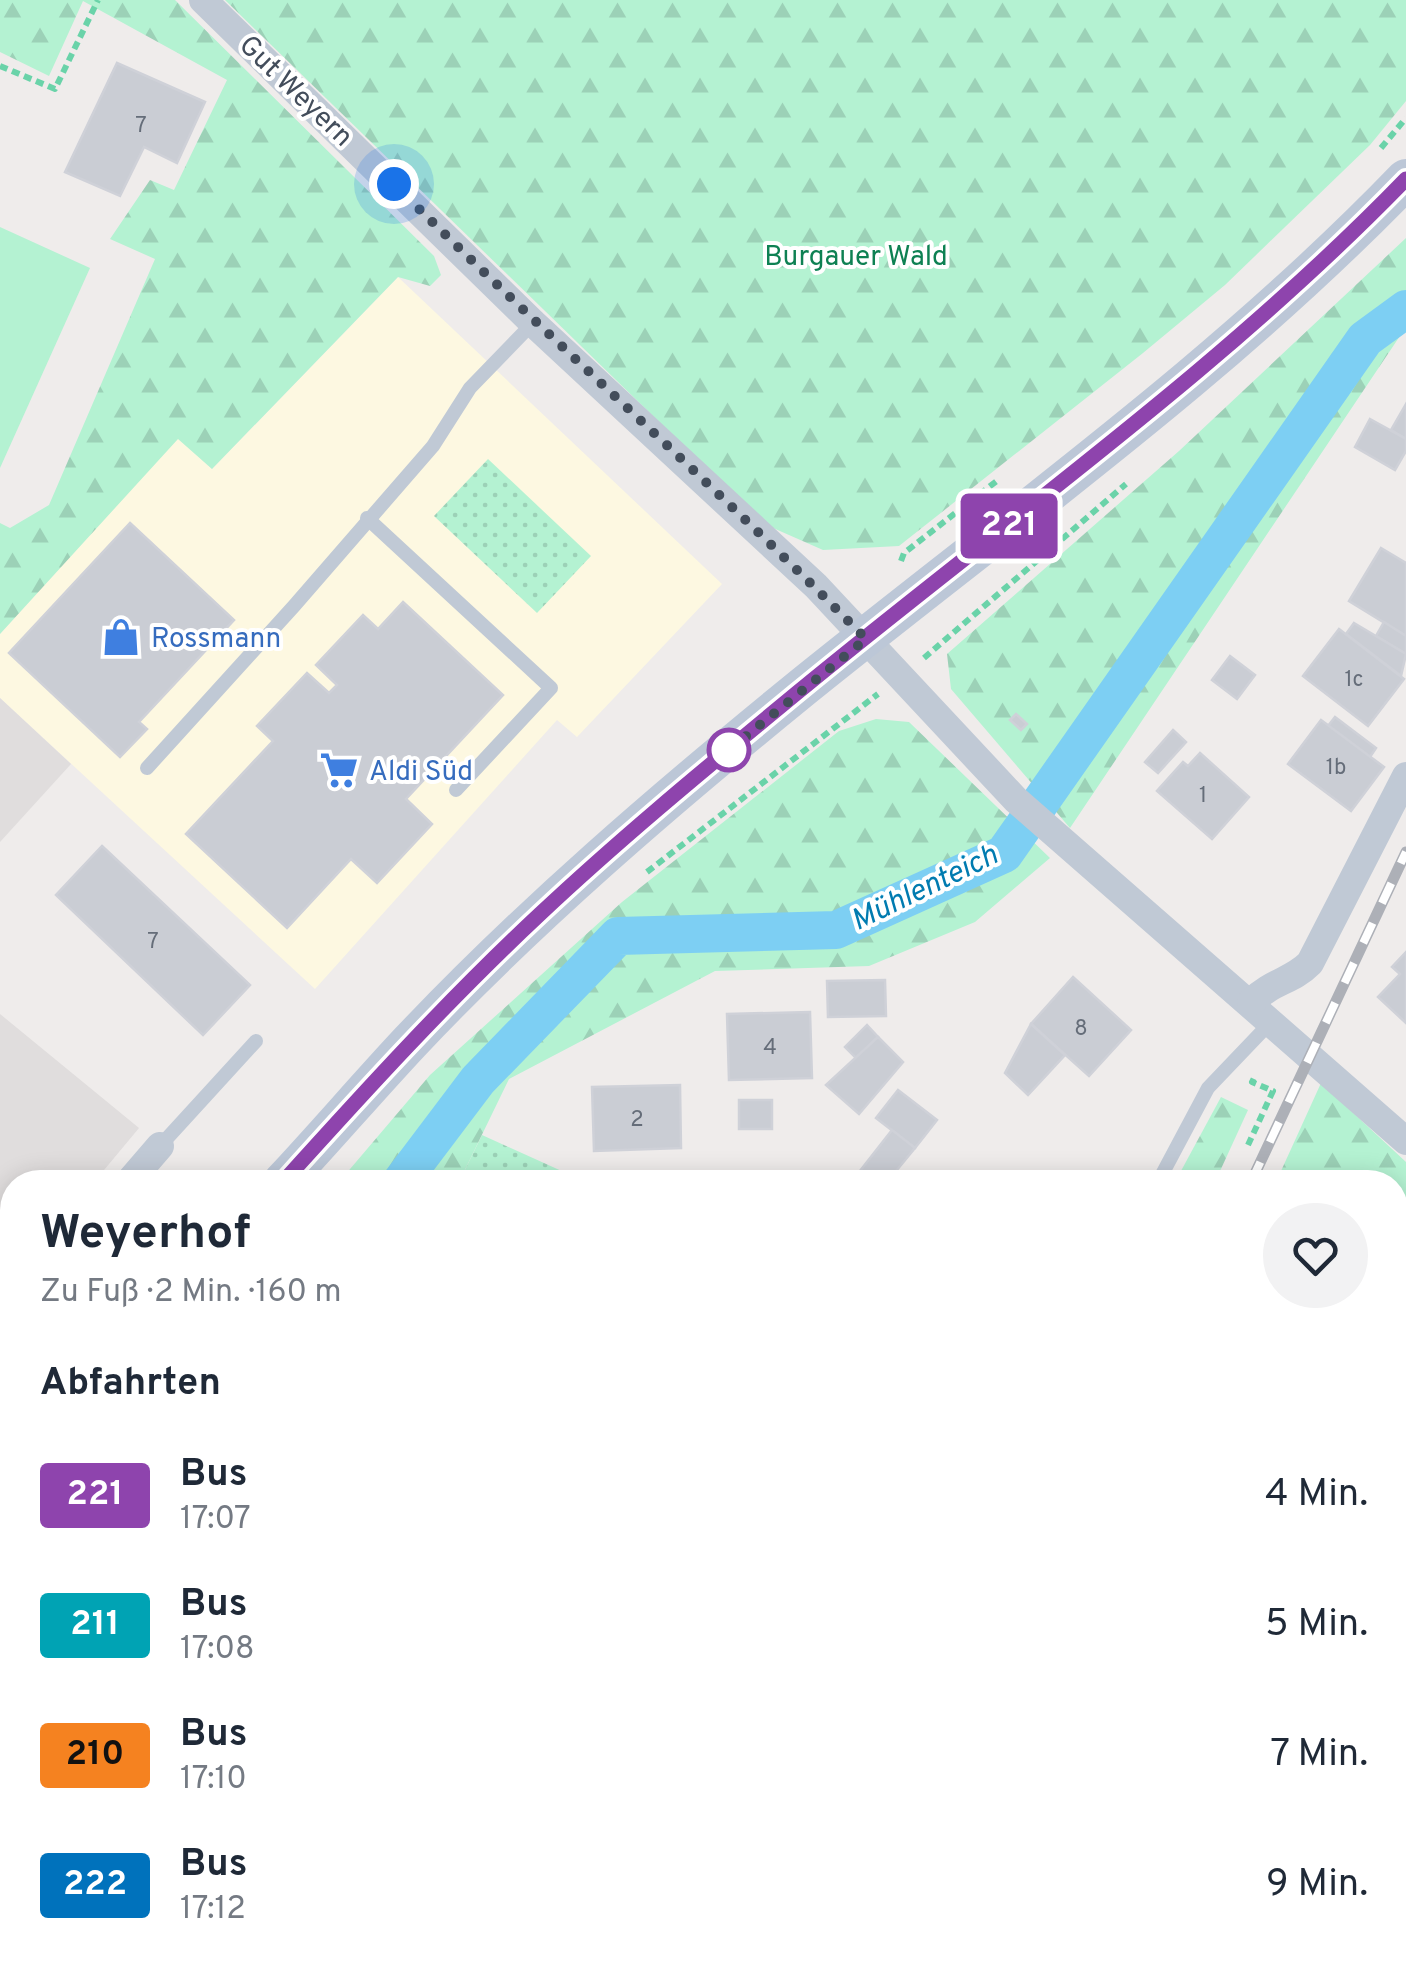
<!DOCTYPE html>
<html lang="de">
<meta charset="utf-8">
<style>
:root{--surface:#fff;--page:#f2f2f3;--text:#1f2937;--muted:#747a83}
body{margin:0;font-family:Overpass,sans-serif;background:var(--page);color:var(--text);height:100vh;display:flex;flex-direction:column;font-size:38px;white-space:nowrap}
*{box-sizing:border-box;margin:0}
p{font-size:32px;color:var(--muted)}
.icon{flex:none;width:55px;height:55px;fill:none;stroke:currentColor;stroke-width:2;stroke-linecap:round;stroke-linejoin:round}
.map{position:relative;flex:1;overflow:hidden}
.panel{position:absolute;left:0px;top:1170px;width:1408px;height:802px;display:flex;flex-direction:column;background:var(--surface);border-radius:40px 40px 0 0;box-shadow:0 5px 25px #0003}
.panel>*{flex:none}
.badge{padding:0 20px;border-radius:8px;font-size:35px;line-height:65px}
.you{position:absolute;width:50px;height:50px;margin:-25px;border:8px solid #fff;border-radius:50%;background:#1a73e8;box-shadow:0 0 0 15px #1a73e833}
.map>.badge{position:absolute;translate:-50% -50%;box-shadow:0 0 0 5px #fff}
h2{padding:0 40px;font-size:38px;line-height:90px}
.round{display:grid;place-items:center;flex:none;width:105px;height:105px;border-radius:52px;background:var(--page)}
.headline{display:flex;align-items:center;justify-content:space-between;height:170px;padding:0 40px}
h1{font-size:48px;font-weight:700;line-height:75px}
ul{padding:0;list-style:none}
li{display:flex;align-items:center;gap:30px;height:130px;padding:0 40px}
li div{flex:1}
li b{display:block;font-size:38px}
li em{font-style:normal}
li .badge{min-width:110px;font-weight:700;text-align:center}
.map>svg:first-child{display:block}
.commercial{fill:#fdf8e1}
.education{fill:#e0dddd}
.grass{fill:url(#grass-dots)}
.forest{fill:url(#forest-firs)}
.pitch{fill:#b4f2d2}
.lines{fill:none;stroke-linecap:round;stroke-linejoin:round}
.canal{stroke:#7dcff3;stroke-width:38}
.building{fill:#cacdd4;stroke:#cfd1d8;stroke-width:2.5}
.path{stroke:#6ad3a9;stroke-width:6;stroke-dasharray:8 5;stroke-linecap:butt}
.service{stroke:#c0c9d5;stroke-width:14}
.minor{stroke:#c0c9d5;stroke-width:28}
.secondary{stroke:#bcc7d7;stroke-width:40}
.rail-casing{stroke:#adb0b7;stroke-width:11}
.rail{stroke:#fff;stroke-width:8;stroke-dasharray:22;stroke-linecap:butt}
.line-casing{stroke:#fff;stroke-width:22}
.line{stroke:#8e44ad;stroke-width:15}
.walk{stroke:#434d5b;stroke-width:10;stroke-dasharray:0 18}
.stop-dot{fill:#fff;stroke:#8e44ad;stroke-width:5}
.labels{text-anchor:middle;stroke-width:8;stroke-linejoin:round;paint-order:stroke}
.number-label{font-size:22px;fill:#656d79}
.street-label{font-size:28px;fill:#434d5b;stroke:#fff}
.park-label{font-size:28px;fill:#0e8153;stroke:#fff}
.shop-label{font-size:28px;fill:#366cbe;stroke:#fff;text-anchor:start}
.water-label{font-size:30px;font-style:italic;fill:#007bb0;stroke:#fff}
</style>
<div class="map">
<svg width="1406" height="1972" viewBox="0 0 1406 1972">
<defs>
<pattern id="grass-dots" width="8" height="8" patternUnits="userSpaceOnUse" patternTransform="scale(2.5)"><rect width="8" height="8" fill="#b4f2d2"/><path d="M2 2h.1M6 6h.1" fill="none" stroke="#9cd1b7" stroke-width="1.8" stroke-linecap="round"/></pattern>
<pattern id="forest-firs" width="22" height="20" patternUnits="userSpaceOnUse" patternTransform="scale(2.5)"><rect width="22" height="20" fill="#b4f2d2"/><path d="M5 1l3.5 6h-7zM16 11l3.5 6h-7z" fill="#9cd1b7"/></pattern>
</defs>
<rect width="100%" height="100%" fill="#efeceb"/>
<polygon class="commercial" points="398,277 722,584 577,737 557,720 315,989 0,698 0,634 178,438 212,469"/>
<g class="education">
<polygon points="0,698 71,764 0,842"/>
<polygon points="0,1014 139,1128 94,1182 12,1182 12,1279 0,1294"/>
</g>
<g class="grass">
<polygon points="488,459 591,556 537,613 434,516"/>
<polygon points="482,1135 586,1182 459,1182"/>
<polygon points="1406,1516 1406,1972 938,1972 943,1960 1395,1960 1395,1518"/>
<polygon points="143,1960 776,1960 799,1972 143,1972"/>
</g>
<g class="forest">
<polygon points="0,0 175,0 434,256 441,275 430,286 398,277 212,469 178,439 0,634 0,523 10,528 49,505 155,259 110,239 150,180 174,190 227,80 83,1 49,76 0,52"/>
<polygon points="225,0 1406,0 1406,101 1370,145 1225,285 1143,353 899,546 823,550 764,524"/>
<polygon points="1406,238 1406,327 1070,828 951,689 947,654 1179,451"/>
<polygon points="876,719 909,722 1050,858 975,922 869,966 715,971 509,1079 459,1182 339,1182 430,1075 622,902 839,731"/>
<polygon points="1321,1083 1406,1162 1406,1516 1395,1518 1395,1182 1276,1182"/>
<polygon points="1221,1097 1248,1110 1215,1182 1175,1182"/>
<polygon points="12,1582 12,1960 143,1960 143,1972 0,1972 0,1596"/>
<polygon points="776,1960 898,1960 893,1972 799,1972"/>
</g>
<polygon class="pitch" points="0,227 90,268 0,468"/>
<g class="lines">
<g class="canal">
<polyline points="401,1182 478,1080 618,936 836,930 1004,854 1365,339 1406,309"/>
<polyline points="97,1960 100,1972"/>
</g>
</g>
<g class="building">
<polygon points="117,63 205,102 177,163 144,147 120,196 65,172"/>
<polygon points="1406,404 1406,439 1391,430"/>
<polygon points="1370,419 1406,439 1406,451 1395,470 1355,447"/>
<polygon points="130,523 234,620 139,722 147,729 120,757 9,653"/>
<polygon points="1381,548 1406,563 1406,636 1349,601"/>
<polygon points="403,602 503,695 406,799 432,824 377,883 351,859 287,928 186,834 273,741 257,726 307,673 329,693 337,685 316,665 363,615 378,629"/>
<polygon points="1384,622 1406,636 1406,654 1376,636"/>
<polygon points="1354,623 1406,654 1401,676 1346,634"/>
<polygon points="1339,629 1404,679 1368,726 1303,676"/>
<polygon points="1230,656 1255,675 1237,699 1212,680"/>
<polygon points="1016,714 1027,724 1021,730 1010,720"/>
<polygon points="1335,717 1376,748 1370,757 1328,726"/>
<polygon points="1321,720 1384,767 1351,811 1288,764"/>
<polygon points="1173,730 1186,742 1158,773 1145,762"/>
<polygon points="1200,753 1249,797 1212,839 1157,791 1183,762 1188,766"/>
<polygon points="102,846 250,985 203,1035 56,895"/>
<polygon points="1406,952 1406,1023 1378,997 1400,974 1392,967"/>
<polygon points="1073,977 1131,1030 1089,1076 1031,1024"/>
<polygon points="885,980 886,1016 828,1017 827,981"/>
<polygon points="810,1012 812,1078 729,1080 727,1014"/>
<polygon points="1031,1024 1065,1055 1028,1095 1005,1073"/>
<polygon points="867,1025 878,1037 856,1058 845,1047"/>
<polygon points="878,1037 903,1062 859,1114 826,1085"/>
<polygon points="680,1085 681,1148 594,1151 592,1087"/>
<polygon points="898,1090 937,1120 915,1148 876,1118"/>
<rect x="739" y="1100" width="33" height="29"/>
<polygon points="892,1130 915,1148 887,1182 864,1182 856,1176"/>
</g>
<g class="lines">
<g class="path">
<polyline points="0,66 55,89 98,0"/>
<polyline points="1381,148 1406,118"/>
<polyline points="901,561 904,553 998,480"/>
<polyline points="924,658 1126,484"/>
<polyline points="647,872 878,694"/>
<polyline points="1248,1145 1273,1091 1252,1082 1255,1076"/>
<polyline points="0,1551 12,1537"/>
</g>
<g class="service">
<polyline points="367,518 551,688 456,790"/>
<polyline points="147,768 294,606 433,446 470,388 533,323"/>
<polyline points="160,1146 256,1041"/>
<polyline points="1158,1182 1208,1088 1271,1022"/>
</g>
<g class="minor">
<polyline points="203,0 533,323 816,586 1016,800 1406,1141"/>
<path d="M1251,1002C1274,980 1291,982 1310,963L1406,776"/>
<polyline points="129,1182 160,1146"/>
<polyline points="0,1336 12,1321"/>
</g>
<g class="secondary">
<path d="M283,1182C326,1136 367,1088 410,1042C530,915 663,801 798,691C1003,525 1222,370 1406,179"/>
<polyline points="0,1497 12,1483"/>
</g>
<g class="rail-casing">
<g id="rail">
<polyline points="1251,1182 1406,852"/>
<polyline points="913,1972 918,1960"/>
</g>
</g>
<use href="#rail" class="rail"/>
</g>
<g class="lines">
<g class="line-casing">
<path id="line" d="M283,1182C366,1090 449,999 540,914C623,836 711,764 798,692C1003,523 1221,370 1406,179"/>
</g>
<use href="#line" class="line"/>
<path class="walk" d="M394,184C549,339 713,483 866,639L724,754L729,750"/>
</g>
<defs>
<g id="shop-bare" transform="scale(3)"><path d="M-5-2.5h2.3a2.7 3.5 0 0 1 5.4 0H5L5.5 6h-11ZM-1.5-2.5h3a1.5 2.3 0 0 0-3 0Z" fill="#3f7fe0" stroke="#fff" stroke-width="2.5" paint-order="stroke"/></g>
<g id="supermarket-bare" transform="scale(3)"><path d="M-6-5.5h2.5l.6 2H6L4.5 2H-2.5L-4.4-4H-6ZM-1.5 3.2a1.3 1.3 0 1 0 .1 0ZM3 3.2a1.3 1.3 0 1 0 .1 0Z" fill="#3f7fe0" stroke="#fff" stroke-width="2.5" paint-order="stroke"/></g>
</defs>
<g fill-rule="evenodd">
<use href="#shop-bare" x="121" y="637"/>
<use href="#supermarket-bare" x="339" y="770"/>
</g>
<circle class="stop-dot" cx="729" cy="750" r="20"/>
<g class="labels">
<g class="number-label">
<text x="141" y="132">7</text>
<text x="1354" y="686">1c</text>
<text x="1336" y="774">1b</text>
<text x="1203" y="802">1</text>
<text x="153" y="948">7</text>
<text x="1081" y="1035">8</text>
<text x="770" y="1054">4</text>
<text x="637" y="1126">2</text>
</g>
<g class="street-label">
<text transform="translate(297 90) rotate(44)" y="10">Gut Weyern</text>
</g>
<g class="park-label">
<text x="856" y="265">Burgauer Wald</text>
</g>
<g class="shop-label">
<text x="151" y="647">Rossmann</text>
<text x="369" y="780">Aldi Süd</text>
</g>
<g class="water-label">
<text transform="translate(924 887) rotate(-26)" y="10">Mühlenteich</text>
</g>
</g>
</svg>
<div class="you" style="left:394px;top:184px"></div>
<b class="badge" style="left:1009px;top:526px;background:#8e44ad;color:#fff">221</b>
<section class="panel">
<div class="headline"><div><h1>Weyerhof</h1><p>Zu Fuß · 2 Min. · 160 m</p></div><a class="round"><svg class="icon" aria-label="heart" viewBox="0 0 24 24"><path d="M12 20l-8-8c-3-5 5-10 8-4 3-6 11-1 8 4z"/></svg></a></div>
<h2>Abfahrten</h2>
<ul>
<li><span class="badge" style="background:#8e44ad;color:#fff">221</span><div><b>Bus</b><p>17:07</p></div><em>4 Min.</em></li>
<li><span class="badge" style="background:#00a3b4;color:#fff">211</span><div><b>Bus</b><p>17:08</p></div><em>5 Min.</em></li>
<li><span class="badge" style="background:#f58220;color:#111">210</span><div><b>Bus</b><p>17:10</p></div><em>7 Min.</em></li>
<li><span class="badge" style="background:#0072bc;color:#fff">222</span><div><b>Bus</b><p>17:12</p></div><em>9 Min.</em></li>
</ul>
</section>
</div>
